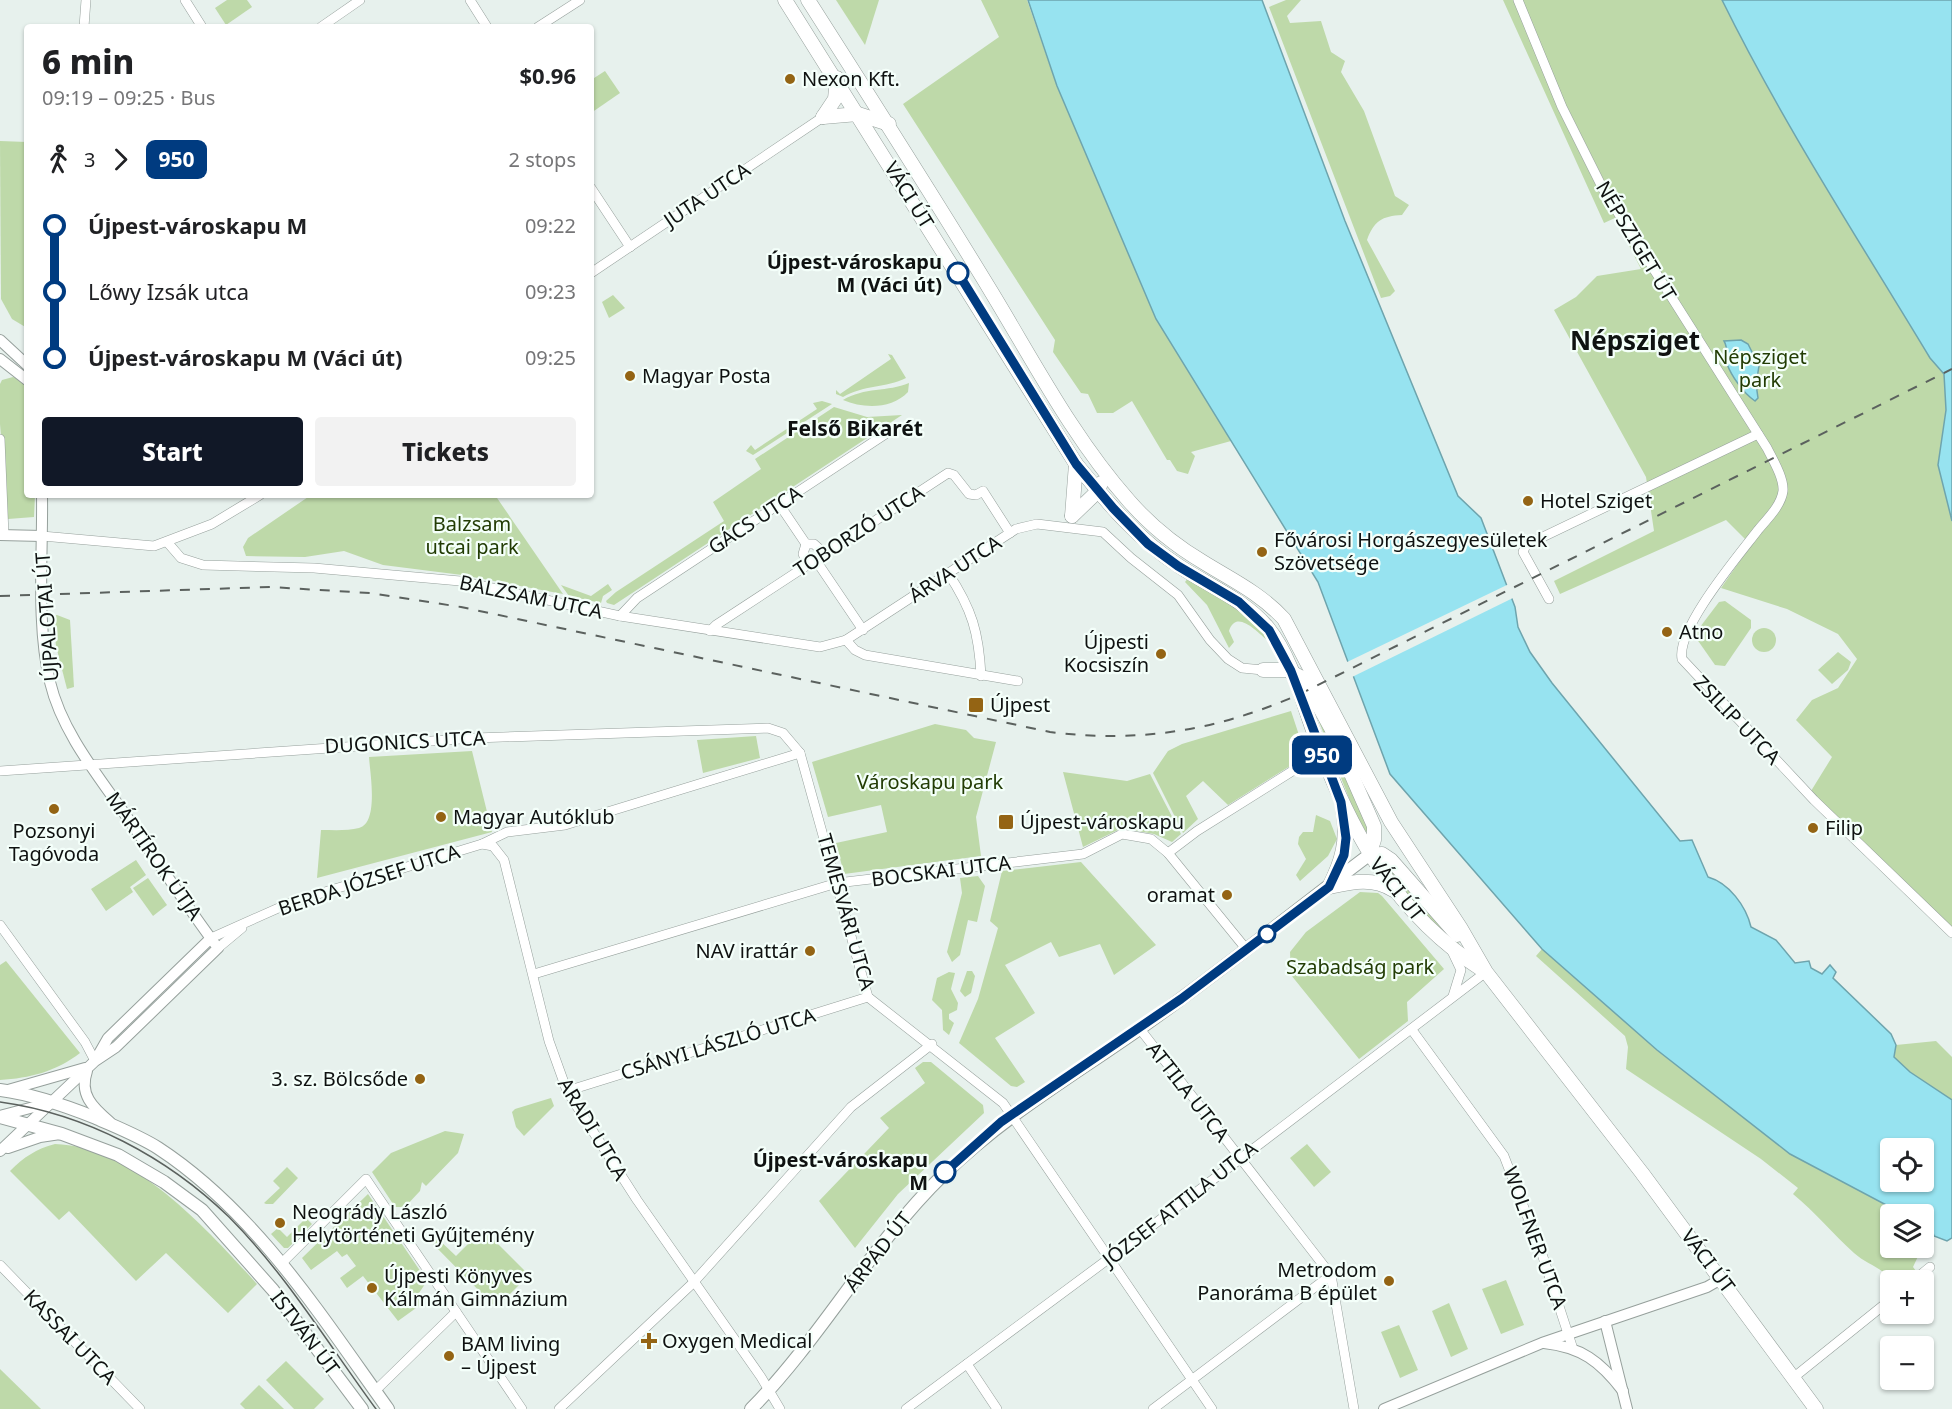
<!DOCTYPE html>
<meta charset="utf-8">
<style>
:root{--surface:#fff;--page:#f2f2f2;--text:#202124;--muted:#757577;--accent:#111827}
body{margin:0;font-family:"Noto Sans",sans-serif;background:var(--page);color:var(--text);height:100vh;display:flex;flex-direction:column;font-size:22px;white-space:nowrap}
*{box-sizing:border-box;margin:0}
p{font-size:20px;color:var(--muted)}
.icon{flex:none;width:33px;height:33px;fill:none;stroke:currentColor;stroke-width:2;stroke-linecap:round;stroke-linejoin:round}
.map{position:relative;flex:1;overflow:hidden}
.panel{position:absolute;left:24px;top:24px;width:570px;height:474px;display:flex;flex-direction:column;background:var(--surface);border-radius:6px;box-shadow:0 2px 4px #0004}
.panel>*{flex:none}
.badge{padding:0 12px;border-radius:9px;font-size:21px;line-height:39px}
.buttons{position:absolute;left:1880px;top:1138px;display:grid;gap:12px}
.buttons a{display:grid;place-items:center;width:54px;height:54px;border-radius:6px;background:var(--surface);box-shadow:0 2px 4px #0004;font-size:30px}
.map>.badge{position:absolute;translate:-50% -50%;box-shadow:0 0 0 3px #fff}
.legs{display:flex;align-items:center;gap:9px;height:66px;padding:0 18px;font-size:20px}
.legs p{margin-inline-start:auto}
.overview{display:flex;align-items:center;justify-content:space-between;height:102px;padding:0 18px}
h1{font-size:33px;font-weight:800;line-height:45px}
.cta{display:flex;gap:12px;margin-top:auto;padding:12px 18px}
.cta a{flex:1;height:69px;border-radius:6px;background:var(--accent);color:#fff;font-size:24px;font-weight:800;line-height:69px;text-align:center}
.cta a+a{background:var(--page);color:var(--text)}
ul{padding:0 18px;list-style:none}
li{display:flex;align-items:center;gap:21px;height:66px;font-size:22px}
li i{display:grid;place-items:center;width:9px;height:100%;margin:0 8px;background:currentColor}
li i::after{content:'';width:15px;height:15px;margin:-8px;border:4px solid;border-radius:50%;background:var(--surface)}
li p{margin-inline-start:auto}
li:first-child i{background:linear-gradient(#0000 50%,currentColor 0)}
li:last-child i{background:linear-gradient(currentColor 50%,#0000 0)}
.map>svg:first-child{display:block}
.green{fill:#bed9a9}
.water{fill:#97e3f0;stroke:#6ea4ad;stroke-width:1.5;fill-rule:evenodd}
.pier{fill:#e7f1ed}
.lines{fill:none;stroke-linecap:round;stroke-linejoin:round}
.minor-casing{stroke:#96a09c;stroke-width:10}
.tertiary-casing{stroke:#96a09c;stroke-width:12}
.secondary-casing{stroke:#96a09c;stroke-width:14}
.primary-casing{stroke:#96a09c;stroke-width:15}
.minor{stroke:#fff;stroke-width:9}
.tertiary{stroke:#fff;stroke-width:10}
.secondary{stroke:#fff;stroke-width:12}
.primary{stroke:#fff;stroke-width:14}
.tram{stroke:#5b615e;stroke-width:1.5}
.rail{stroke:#5b615e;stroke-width:2;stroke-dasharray:10 10;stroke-linecap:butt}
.line-1-casing{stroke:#fff;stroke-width:14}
.line-1{stroke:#003b80;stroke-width:9}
.poi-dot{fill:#946414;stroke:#f4fffa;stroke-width:2}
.stop-1-dot{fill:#fff;stroke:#003b80;stroke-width:3}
.labels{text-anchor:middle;stroke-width:4.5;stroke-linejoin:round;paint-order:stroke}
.poi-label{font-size:20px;fill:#0f1211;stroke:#f4fffa;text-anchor:start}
.street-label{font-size:20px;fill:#0f1211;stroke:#f4fffa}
.stop-label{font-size:20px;font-weight:bold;fill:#0f1211;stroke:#f4fffa;text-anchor:end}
.park-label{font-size:20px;fill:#223c04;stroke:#f4fffa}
.neighbourhood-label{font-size:21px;font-weight:bold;fill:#0f1211;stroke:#f4fffa}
.district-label{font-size:26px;font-weight:bold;fill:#0f1211;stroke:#f4fffa}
</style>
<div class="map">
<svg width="1952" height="1409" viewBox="0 0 1952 1409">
<rect width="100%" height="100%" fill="#e7f1ed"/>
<g class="green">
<polygon points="227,0 247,0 252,7 226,25 215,8"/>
<polygon points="836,0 879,0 865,45"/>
<polygon points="981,0 1027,0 1057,86 1156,319 1231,441 1191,452 1195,456 1188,474 1177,471 1170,460 1167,460 1132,401 1113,413 1097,413 1088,394 1081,393 1053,352 1055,340 903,104 999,37"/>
<path d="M1286,0H1301L1287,16L1290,23L1321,21L1331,52L1345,61L1341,72L1364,111L1395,196L1409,205L1402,215C1382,216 1374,221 1367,240L1395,291L1390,296L1381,298L1269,7Z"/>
<path d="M1503,0H1722C1783,124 1859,240 1930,358L1944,374L1946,410L1938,465L1952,521V933L1811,791L1832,757L1796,720L1812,700L1838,688L1857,659L1838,634L1787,609L1721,588L1751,545L1726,520L1560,594L1554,581L1654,531L1646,477L1554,310L1576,297L1597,276L1641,269L1615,218L1604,223Z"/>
<polygon points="605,71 620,93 591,113 591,80"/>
<polygon points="0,141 27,142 27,328 12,319 1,299"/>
<polygon points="613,295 625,308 609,318 602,302"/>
<path d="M888,354L892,355L906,378C886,388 863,385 843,397L836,394V390L840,394L891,359Z"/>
<polygon points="13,377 27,382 27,495 35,495 34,517 8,519 0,424 0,384 2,380"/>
<path d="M909,383L908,392C892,409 864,409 843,400C864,387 888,392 909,383Z"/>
<polygon points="822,401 832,404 753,455 746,451 751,445 755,450 817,409 813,403"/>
<polygon points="834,407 867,417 902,415 614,605 607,603 606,601 616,592 724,521 713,502 761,469 755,459"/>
<polygon points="311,495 495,495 563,594 462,575 383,565 344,551 305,557 246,556 243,547 248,538"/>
<path d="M1189,577L1221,595L1268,633L1266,639C1256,631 1236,609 1229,631L1234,642L1229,648L1207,605L1185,582Z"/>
<polygon points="608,584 612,590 603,596 601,603 569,596 561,585 591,596"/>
<polygon points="1725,601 1751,620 1751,628 1725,666 1715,665 1694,635 1719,602"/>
<polygon points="57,615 70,620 74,687 67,689 56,646 53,616"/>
<circle cx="1764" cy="640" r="12"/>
<polygon points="1838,652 1851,662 1848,670 1832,684 1818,670"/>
<polygon points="1314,709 1338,750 1369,830 1366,832 1356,816"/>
<polygon points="1291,711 1306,756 1228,805 1203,781 1186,796 1198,819 1183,833 1153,773 1168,751 1182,744"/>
<polygon points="935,724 966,730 974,738 996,742 976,817 981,856 844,874 836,843 887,832 881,805 828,817 812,762"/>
<polygon points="756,736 760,758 703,773 697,740"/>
<path d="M472,751L492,832L317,878L321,830C333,830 348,831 359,828C379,823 370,773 369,757Z"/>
<polygon points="1063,772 1127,781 1150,774 1181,834 1172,842 1154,834 1122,828 1083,847"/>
<polygon points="1316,815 1330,821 1337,839 1328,856 1300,881 1296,875 1306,859 1298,844 1299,837 1303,832 1313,832"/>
<polygon points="136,860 146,875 130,887 133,892 106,911 91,889"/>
<polygon points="1081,862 1156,945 1114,975 1100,944 1059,957 1051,942 1005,965 1035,1013 995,1038 1025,1082 1017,1087 1011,1086 959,1043 978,999 998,928 990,921 1002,871"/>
<polygon points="1387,864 1459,944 1459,946 1426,917 1384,866"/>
<polygon points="978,876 985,886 977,922 968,920 960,955 952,962 947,952 962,893 960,878"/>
<polygon points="148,878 167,905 153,916 133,888"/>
<polygon points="1360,892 1378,893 1382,896 1444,969 1407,1002 1408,1021 1359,1059 1291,975 1290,952 1306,932"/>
<path d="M1542,949L1657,1050L1790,1154L1905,1215H1890V1248H1922L1913,1267L1916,1271L1904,1281H1892C1882,1267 1866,1264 1854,1253C1833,1234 1816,1213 1793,1194L1798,1188L1761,1159L1626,1069L1628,1047L1625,1036L1536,956Z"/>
<path d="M6,961L80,1053C55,1072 30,1078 0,1080V965Z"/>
<polygon points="967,971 972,971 975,976 971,993 965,997 960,991"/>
<polygon points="949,972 955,973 951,989 958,1003 957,1010 949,1014 949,1019 954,1023 949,1035 943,1030 942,1010 932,1000 937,978"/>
<polygon points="1936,1041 1952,1057 1952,1100 1910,1072 1894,1057 1896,1045"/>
<polygon points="923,1062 931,1062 983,1105 984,1113 898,1194 855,1248 819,1201 889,1128 880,1118 925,1083 915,1068"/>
<polygon points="551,1098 554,1106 524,1136 516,1127 512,1112 515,1109"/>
<polygon points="445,1131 464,1134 458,1153 426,1186 422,1182 420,1191 405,1207 395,1207 372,1172 391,1153"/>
<path d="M55,1144C133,1146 208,1230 257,1284L228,1313L166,1253L136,1281L69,1211L59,1220L10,1171C24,1157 36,1149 55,1144Z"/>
<polygon points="1307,1144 1331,1172 1314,1187 1290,1158"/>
<polygon points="287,1167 298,1178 273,1204 266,1204 264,1203 280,1188 273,1181"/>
<polygon points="368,1194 427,1281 419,1293 423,1303 398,1321 363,1276 347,1288 340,1278 356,1266 347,1254 342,1257 337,1251 311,1270 302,1258"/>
<polygon points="306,1218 312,1224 288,1248 284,1248 271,1234 278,1228 287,1237"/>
<polygon points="483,1229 529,1275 496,1308 432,1243 437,1238 456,1256"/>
<polygon points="1506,1280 1524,1325 1501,1334 1482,1289"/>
<polygon points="1449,1303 1468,1349 1451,1357 1432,1311"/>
<polygon points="1399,1325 1418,1370 1400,1378 1381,1332"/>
<polygon points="286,1361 324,1399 314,1409 294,1409 266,1380"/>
<polygon points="0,1369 41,1409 0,1409"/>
<polygon points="259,1385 284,1409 245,1409 240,1404"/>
</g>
<g class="water">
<path d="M1028,0H1262L1345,221L1458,496L1481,518L1515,607L1518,627L1530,652L1552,683L1680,841L1692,840L1708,877C1729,883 1746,906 1751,927L1776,940L1795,963L1809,961L1811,968L1822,974L1830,965L1836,972L1833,978L1891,1034L1896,1045L1894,1057L1910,1072L1952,1100V1238L1947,1241L1934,1236L1932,1229L1923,1224V1215H1905L1790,1154L1657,1050L1542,949L1390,774L1318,582L1156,319L1057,86ZM1890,1149H1923V1182H1890Z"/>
<path d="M1722,0H1952V521L1938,465L1946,410L1944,374L1930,358C1859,240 1783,124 1722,0Z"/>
<path d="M1741,340L1748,344L1759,366L1756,384L1758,398L1755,401C1743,393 1731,375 1727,364C1725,356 1729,349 1724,341Z"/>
</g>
<polygon class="pier" points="1509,584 1515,597 1350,678 1345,663"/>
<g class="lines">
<g class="minor-casing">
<g id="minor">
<polyline points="185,0 202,27"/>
<polyline points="470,0 487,27"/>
<path d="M1518,0L1562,107L1603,189L1767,448C1773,460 1784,478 1783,491C1781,506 1767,519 1758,530C1739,555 1676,629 1682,659L1814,800L1952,933"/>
<polyline points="84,27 86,0"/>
<polyline points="321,27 360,0"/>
<polyline points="538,27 580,0"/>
<polyline points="591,188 630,247"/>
<polyline points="591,273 823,117"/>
<polyline points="0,439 4,535"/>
<polyline points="779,504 806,544"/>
<polyline points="42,536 154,546 212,524 260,495"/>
<polyline points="168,543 181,558 203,565 314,568 460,581 620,616 820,647 846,640 1016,529 1037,524 1103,532 1131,558 1178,595 1210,640 1228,659 1242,668 1263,670"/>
<polyline points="815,559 863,630"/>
<polyline points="808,565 803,554 806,544 814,544 824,553"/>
<path d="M948,573C972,609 979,633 981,676"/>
<polyline points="1549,599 1523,552 1526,545 1758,434"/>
<polyline points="620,616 637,598 893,429"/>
<polyline points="710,631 716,625 948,473 954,475 969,494 976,495 983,491 1010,533"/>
<polyline points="846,640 855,650 865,655 1018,681"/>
<polyline points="0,771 475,738 768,728 783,733 800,753 868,997 1003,1103 1212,1409"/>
<polyline points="482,844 493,846 504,860 549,1041 567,1091 637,1200 761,1377 780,1409"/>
<polyline points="1168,853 1197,831 1321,753"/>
<polyline points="0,925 85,1042 95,1061"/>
<polyline points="211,938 292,902 482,844 507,832 565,825 800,753"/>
<polyline points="218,948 242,928"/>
<polyline points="1452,951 1461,970 1453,996"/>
<polyline points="534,974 837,883 1083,854 1122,834 1151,839 1168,853 1247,950"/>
<polyline points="1140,1029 1331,1275 1354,1409"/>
<polyline points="1412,1030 1504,1156 1543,1257 1572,1346"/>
<polyline points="567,1091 868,997"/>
<polyline points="281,1264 366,1179 522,1409"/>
<polyline points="0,1265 140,1409"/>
<polyline points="1913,1281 1930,1267"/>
<polyline points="967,1364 997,1409"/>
<polyline points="1793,1378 1890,1300"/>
<polyline points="375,1391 456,1312"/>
<polyline points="559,1409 693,1283 851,1107 932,1044"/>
<polyline points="906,1409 1111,1257 1486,972"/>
<polyline points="1153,1409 1331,1275"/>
</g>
</g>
<g class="tertiary-casing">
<g id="tertiary">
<polyline points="0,340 27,365"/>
<polyline points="0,359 27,380"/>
<polyline points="0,535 42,536"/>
<polyline points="96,1059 108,1038 211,938"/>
<path d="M87,1071C79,1094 92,1107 110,1122"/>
<polyline points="8,1090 85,1068"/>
<polyline points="0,1116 49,1103"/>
<polyline points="8,1148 40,1137 60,1134"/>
<path d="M0,1151L95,1061L116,1047L218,948C187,907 159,863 129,820C100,778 62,733 50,682C36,625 43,554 42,495"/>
<polyline points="1605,1321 1627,1409"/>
<path d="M1544,1343C1581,1347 1600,1361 1623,1391"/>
<polyline points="1384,1409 1542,1343 1707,1287 1721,1279"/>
</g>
</g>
<g class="secondary-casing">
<g id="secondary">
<path d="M0,1090C32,1094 66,1106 96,1118C116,1127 139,1136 158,1148C256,1212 321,1316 388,1409"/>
<polyline points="0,1117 62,1134 118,1155 164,1182 202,1210 273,1290 362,1409"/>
<path d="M751,1409C822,1337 870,1246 943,1175C1003,1116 1074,1075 1142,1027C1220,972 1293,912 1369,855"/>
</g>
</g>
<g class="primary-casing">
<g id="primary">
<path d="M785,0L1076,464C1107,502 1137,539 1179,566C1209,586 1245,600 1268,628C1292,658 1302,701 1315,736C1351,833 1395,914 1484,971"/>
<path d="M808,0C870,97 932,194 992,293C1035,364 1074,439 1129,501C1150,525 1176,546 1203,562C1232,580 1260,593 1284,619L1391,822L1460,927L1486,972L1642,1173L1816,1409"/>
<polyline points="823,117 858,114 889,124"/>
<polyline points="823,117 835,99 837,78"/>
<polyline points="1072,516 1098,491 1101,483"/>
<polyline points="1072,516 1076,464"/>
<polyline points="1263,670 1287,670 1304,679 1331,728 1374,826 1374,840 1369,855"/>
<polyline points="1369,855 1382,854 1391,860 1457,935"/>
<path d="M1329,887C1342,861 1348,841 1343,811"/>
<path d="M1329,887C1352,882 1373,877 1393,890"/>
</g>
</g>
<use href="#minor" class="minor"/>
<use href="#tertiary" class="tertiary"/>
<use href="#secondary" class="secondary"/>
<use href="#primary" class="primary"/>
<path class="tram" d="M0,1102C86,1114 167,1157 229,1217C285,1273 329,1345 376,1409"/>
<path class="rail" d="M0,596L270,587L370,593L461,607L1050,732C1140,743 1215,731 1298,695L1952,369"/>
</g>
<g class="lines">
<g class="line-1-casing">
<polyline id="line-1" points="945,1172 1001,1122 1181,999 1329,887 1344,855 1346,838 1341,802 1291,671 1269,630 1239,602 1178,566 1148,544 1113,508 1076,464 958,273"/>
</g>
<use href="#line-1" class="line-1"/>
</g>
<g class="poi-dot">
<circle cx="790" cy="79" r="6"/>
<circle cx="630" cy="376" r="6"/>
<circle cx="1528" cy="501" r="6"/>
<circle cx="1262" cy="552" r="6"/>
<circle cx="1667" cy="632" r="6"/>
<circle cx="1161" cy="654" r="6"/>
<rect x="968" y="697" width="16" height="16" rx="3"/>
<circle cx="54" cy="809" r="6"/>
<circle cx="441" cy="817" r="6"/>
<rect x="998" y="814" width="16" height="16" rx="3"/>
<circle cx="1813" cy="828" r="6"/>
<circle cx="1227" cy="895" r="6"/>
<circle cx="810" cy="951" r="6"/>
<circle cx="420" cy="1079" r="6"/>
<circle cx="280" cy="1223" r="6"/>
<circle cx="1389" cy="1281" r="6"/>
<circle cx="372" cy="1288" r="6"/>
<path d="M646 1332h6v6h6v6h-6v6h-6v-6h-6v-6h6z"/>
<circle cx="449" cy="1356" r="6"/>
</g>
<g class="stop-1-dot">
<circle cx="958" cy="273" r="10"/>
<circle cx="1267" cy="934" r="8"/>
<circle cx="945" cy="1172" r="10"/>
</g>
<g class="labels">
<g class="poi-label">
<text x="802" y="86">Nexon Kft.</text>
<text x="642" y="383">Magyar Posta</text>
<text x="1540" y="508">Hotel Sziget</text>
<text x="1274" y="547">Fővárosi Horgászegyesületek<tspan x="1274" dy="23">Szövetsége</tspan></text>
<text x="1679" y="639">Atno</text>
<text x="1149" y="649" text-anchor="end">Újpesti<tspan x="1149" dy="23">Kocsiszín</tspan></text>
<text x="990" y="712">Újpest</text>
<text x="453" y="824">Magyar Autóklub</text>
<text x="1020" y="829">Újpest-városkapu</text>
<text x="1825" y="835">Filip</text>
<text x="54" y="838" text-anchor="middle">Pozsonyi<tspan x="54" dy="23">Tagóvoda</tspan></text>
<text x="1215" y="902" text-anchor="end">oramat</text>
<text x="798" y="958" text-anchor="end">NAV irattár</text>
<text x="408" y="1086" text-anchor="end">3. sz. Bölcsőde</text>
<text x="292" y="1219">Neogrády László<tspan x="292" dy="23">Helytörténeti Gyűjtemény</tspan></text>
<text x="1377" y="1277" text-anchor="end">Metrodom<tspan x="1377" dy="23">Panoráma B épület</tspan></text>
<text x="384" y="1283">Újpesti Könyves<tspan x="384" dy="23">Kálmán Gimnázium</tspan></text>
<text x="662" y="1348">Oxygen Medical</text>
<text x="461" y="1351">BAM living<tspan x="461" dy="23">– Újpest</tspan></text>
</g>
<g class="street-label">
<text transform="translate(707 195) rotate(-34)" y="7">JUTA UTCA</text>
<text transform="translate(909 195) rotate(58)" y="7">VÁCI ÚT</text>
<text transform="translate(1636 241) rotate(59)" y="7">NÉPSZIGET ÚT</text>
<text transform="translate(755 520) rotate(-33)" y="7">GÁCS UTCA</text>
<text transform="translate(859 531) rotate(-33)" y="7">TOBORZÓ UTCA</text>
<text transform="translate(955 569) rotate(-33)" y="7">ÁRVA UTCA</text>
<text transform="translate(531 597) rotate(12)" y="7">BALZSAM UTCA</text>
<text transform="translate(47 617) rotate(-94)" y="7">ÚJPALOTAI ÚT</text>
<text transform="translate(1737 720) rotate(46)" y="7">ZSILIP UTCA</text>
<text transform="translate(405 742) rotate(-3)" y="7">DUGONICS UTCA</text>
<text transform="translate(154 856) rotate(55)" y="7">MÁRTÍROK ÚTJA</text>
<text transform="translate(941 871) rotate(-7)" y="7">BOCSKAI UTCA</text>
<text transform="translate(369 880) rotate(-18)" y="7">BERDA JÓZSEF UTCA</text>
<text transform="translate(1397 889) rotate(52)" y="7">VÁCI ÚT</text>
<text transform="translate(846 912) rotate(74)" y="7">TEMESVÁRI UTCA</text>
<text transform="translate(718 1044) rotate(-17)" y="7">CSÁNYI LÁSZLÓ UTCA</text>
<text transform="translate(1188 1092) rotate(52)" y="7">ATTILA UTCA</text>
<text transform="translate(593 1129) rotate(59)" y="7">ARADI UTCA</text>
<text transform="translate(1180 1204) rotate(-38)" y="7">JÓZSEF ATTILA UTCA</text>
<text transform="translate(1535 1238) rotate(70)" y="7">WOLFNER UTCA</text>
<text transform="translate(878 1252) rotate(-52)" y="7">ÁRPÁD ÚT</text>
<text transform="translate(1708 1261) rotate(53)" y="7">VÁCI ÚT</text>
<text transform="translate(305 1333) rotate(53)" y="7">ISTVÁN ÚT</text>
<text transform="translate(70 1337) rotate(46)" y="7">KASSAI UTCA</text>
</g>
<g class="stop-label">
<text x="942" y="269">Újpest-városkapu<tspan x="942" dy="23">M (Váci út)</tspan></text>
<text x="928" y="1167">Újpest-városkapu<tspan x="928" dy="23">M</tspan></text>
</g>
<g class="park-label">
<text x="1760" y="364">Népsziget<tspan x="1760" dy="23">park</tspan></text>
<text x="472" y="531">Balzsam<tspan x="472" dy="23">utcai park</tspan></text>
<text x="930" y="789">Városkapu park</text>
<text x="1360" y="974">Szabadság park</text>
</g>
<g class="neighbourhood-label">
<text x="855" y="436">Felső Bikarét</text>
</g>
<g class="district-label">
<text x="1635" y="350">Népsziget</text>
</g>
</g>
</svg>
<div class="buttons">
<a><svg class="icon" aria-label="locate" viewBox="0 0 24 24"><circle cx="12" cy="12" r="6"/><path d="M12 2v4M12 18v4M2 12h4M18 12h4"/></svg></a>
<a><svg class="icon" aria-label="layers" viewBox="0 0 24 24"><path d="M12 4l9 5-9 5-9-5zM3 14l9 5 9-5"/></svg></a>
<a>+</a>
<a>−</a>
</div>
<b class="badge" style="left:1322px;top:755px;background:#003b80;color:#fff">950</b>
<section class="panel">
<div class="overview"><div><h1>6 min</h1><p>09:19 – 09:25 · Bus</p></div><b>$0.96</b></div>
<div class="legs"><svg class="icon" aria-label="walk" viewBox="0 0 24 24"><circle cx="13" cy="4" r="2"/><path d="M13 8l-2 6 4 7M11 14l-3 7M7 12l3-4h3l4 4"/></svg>3<svg class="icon" aria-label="forward" viewBox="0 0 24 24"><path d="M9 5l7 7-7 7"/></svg><b class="badge" style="background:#003b80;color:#fff">950</b><p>2 stops</p></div>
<ul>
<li><i style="color:#003b80"></i><b>Újpest-városkapu M</b><p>09:22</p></li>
<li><i style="color:#003b80"></i><span>Lőwy Izsák utca</span><p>09:23</p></li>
<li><i style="color:#003b80"></i><b>Újpest-városkapu M (Váci út)</b><p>09:25</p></li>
</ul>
<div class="cta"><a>Start</a><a>Tickets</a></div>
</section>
</div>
